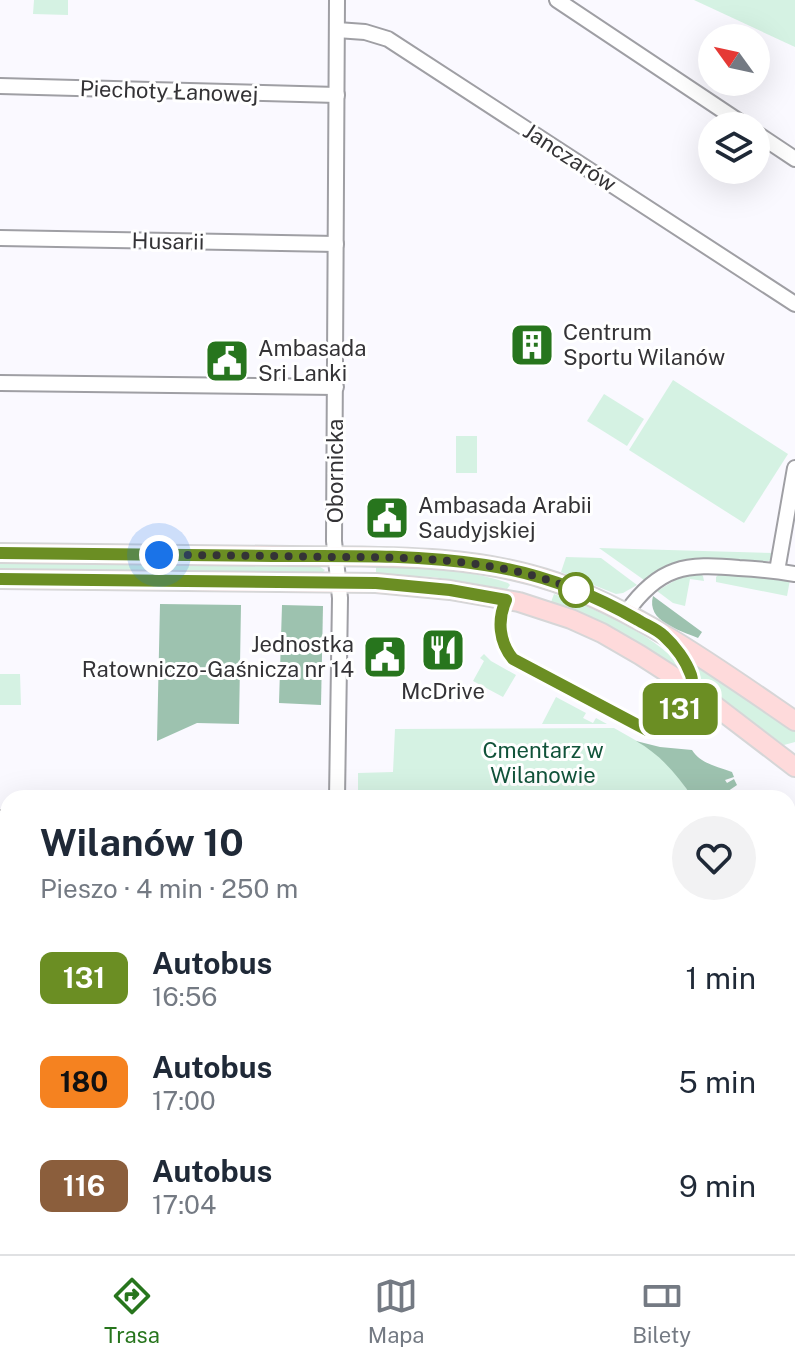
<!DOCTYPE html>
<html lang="pl">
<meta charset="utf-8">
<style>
:root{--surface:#fff;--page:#f2f2f3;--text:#1f2937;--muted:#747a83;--line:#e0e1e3;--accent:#27751d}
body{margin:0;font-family:"Public Sans",sans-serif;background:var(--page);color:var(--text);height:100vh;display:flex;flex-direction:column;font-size:30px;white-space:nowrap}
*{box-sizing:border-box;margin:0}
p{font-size:26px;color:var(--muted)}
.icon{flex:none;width:44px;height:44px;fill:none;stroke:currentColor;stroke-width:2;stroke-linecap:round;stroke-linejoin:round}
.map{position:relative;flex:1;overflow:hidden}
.details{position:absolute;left:0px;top:790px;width:796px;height:464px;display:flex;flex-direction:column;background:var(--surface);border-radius:24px 24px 0 0;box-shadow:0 8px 32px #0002}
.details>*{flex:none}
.badge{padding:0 16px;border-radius:12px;font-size:28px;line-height:52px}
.needle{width:52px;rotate:303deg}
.controls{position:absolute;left:698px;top:24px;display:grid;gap:16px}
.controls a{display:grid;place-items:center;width:72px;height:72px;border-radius:50%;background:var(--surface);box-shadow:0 8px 32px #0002;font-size:40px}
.you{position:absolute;width:40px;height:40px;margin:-20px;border:6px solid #fff;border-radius:50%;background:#1a73e8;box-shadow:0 0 0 12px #1a73e833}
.map>.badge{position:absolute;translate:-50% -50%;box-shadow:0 0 0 4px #fff}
.round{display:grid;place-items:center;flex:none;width:84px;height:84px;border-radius:42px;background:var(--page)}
.headline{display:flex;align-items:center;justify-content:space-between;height:136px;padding:0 40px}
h1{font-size:38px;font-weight:700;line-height:60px}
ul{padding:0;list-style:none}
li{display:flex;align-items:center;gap:24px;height:104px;padding:0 40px}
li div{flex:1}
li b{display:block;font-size:30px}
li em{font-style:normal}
li .badge{min-width:88px;font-weight:700;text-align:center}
.dock{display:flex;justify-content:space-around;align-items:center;height:112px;border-top:2px solid var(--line);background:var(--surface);font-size:22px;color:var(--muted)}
.dock a{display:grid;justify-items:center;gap:4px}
.dock .on{color:var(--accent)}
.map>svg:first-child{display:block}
.green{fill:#d5f2e3}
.forest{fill:#9dc2af}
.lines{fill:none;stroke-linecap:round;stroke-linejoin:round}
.minor-casing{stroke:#9f9fa4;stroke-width:18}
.major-casing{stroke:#d6d6d7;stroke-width:22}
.minor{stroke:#fff;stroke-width:14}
.major{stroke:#fedadb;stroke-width:18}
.line-casing{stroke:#fff;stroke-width:18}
.line{stroke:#6b8e23;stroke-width:12}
.walk{stroke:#343336;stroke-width:8;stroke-dasharray:0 14.4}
.stop-dot{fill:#fff;stroke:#6b8e23;stroke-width:4}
.labels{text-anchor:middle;stroke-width:6;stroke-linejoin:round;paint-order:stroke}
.street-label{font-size:22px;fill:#343336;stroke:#fff}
.poi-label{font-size:22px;fill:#343336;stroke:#fff;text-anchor:start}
.park-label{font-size:22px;fill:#11533a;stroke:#fff}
</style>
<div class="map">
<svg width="795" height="1254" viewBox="0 0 795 1254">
<rect width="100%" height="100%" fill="#faf9ff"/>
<g class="green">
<polygon points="34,0 68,0 68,15 33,14"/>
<polygon points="694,0 795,0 795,47"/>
<polygon points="673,380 788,454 744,523 629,450"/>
<polygon points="604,394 644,419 627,446 587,421"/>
<rect x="456" y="436" width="21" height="37"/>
<path d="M599,548L775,553L771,560C760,565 746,561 734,560C702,557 670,560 644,580Z"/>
<polygon points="566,557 601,558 637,585 623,593 616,594 561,572"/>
<polygon points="0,562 317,565 325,570 323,572 315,574 0,570"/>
<path d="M376,566C423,567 463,568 508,583L510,585L507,589L433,577L376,575Z"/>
<polygon points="721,572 790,580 787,596 716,582 716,577"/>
<polygon points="699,573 703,576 704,581 690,579 685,606 673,603 657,591 679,578"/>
<path d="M554,594C593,608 653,633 680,666L676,667L638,643L593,619L551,602Z"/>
<polygon points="484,654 491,661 516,675 503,697 473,681 484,661 480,658"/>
<polygon points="689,660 795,731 795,742 784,745 699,682 696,672"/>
<polygon points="0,674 20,674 21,705 0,705"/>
<polygon points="556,697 586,713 583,718 593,723 596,718 607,724 542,724"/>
<polygon points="614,728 651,749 674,771 693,798 358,798 358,773 393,772 395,729"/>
<polygon points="795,1029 795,1185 788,1181 788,1034"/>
<polygon points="410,1246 468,1246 474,1254 399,1254"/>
</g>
<g class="forest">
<path d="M653,596L702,632L698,638C680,630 646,622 653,596Z"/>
<polygon points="160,604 241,605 239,724 197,723 157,741"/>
<polygon points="282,605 323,606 321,705 279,703"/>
<path d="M636,741L660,747L692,750C701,764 716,766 732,772L734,777L725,780L727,783L734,779L737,785L718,798H693C677,775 661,755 636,741Z"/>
</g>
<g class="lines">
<g class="minor-casing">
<g id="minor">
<polyline points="557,0 746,126"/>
<polyline points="337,30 365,32 388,39 795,304"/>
<polyline points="0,86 337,95"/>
<polyline points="756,133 795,159"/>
<polyline points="0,238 336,244"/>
<polyline points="0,383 336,387"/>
<polyline points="777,571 795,468"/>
<path d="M626,613C659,566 686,563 739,568C758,569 777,571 795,574"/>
<polyline points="337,798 340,598 334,541 337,0"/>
<polyline points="0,818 8,818"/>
<polyline points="0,1239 8,1239"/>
<polyline points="52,1246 58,1254"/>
<polyline points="143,1246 143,1254"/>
<polyline points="189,1246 189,1254"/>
<polyline points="483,1246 488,1254"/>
<polyline points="72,1254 82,1246"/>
</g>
</g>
<g class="major-casing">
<g id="major">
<path d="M0,553C97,554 194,555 291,556C379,557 470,553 555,582C642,613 719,669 795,721"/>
<polyline points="0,579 376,583 450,590 519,602 571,619 602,633 640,655 693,689 795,767"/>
<polyline points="788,917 795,911"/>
<polyline points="788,961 795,957"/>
<polyline points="335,1254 346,1246"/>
<polyline points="377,1254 388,1246"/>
</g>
</g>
<use href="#minor" class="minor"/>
<use href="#major" class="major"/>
</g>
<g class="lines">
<g class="line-casing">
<path id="line" d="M0,553C91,554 182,555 273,556C343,556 415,554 485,565C539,573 591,593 638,620C646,625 657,629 664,636C675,646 686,661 691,675C698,696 669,731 647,730L513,659C499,642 497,620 506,600L450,590L376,583L0,579"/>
</g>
<use href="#line" class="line"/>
<path class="walk" d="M159,555C216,555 273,556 330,557C414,557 497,558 576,590"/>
</g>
<defs>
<g id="building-square" transform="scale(2.3)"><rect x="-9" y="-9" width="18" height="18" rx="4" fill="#27751d" stroke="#fff"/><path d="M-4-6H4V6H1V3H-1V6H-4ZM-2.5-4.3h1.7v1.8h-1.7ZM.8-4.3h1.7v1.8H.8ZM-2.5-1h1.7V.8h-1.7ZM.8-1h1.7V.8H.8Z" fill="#fff"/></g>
<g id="civic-square" transform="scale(2.3)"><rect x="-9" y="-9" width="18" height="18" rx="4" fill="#27751d" stroke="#fff"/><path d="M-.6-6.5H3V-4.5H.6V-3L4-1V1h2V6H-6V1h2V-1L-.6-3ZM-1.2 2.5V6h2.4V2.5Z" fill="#fff"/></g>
<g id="restaurant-square" transform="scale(2.3)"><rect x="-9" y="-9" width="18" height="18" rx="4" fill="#27751d" stroke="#fff"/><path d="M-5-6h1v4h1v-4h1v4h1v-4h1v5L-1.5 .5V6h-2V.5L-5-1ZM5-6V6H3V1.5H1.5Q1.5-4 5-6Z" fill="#fff"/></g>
</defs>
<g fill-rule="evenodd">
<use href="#building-square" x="532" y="345"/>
<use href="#civic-square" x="227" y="361"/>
<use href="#civic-square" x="387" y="518"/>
<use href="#restaurant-square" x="443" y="650"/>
<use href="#civic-square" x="385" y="657"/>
</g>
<circle class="stop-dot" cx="576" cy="590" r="16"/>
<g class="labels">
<g class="street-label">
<text transform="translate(169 91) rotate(2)" y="8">Piechoty Łanowej</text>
<text transform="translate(570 157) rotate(33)" y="8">Janczarów</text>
<text transform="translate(168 241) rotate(1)" y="8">Husarii</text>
<text transform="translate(335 471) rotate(-90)" y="8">Obornicka</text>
</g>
<g class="poi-label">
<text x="563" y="340">Centrum<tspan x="563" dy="25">Sportu Wilanów</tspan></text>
<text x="258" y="356">Ambasada<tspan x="258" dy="25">Sri Lanki</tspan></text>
<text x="418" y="513">Ambasada Arabii<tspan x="418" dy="25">Saudyjskiej</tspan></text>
<text x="354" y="652" text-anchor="end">Jednostka<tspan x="354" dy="25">Ratowniczo-Gaśnicza nr 14</tspan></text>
<text x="443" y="699" text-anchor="middle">McDrive</text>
</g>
<g class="park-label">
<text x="543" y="758">Cmentarz w<tspan x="543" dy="25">Wilanowie</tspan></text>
</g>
</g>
</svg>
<div class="controls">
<a><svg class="needle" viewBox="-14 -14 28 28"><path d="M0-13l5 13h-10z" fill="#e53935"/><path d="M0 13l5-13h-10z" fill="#747a83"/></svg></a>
<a><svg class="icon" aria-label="layers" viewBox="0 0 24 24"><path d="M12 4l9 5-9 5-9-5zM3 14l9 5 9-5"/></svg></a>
</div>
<div class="you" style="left:159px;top:555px"></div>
<b class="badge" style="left:680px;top:709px;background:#6b8e23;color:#fff">131</b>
<section class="details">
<div class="headline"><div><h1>Wilanów 10</h1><p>Pieszo · 4 min · 250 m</p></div><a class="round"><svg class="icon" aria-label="heart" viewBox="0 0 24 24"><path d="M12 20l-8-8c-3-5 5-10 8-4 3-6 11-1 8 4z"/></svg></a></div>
<ul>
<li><span class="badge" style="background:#6b8e23;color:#fff">131</span><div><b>Autobus</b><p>16:56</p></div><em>1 min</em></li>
<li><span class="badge" style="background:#f58220;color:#111">180</span><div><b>Autobus</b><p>17:00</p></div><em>5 min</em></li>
<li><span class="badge" style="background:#8b5e3c;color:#fff">116</span><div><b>Autobus</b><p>17:04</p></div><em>9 min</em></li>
</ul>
</section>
</div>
<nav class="dock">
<a class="on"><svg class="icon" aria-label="directions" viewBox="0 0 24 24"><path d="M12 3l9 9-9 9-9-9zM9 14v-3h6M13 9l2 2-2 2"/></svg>Trasa</a>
<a><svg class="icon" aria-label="map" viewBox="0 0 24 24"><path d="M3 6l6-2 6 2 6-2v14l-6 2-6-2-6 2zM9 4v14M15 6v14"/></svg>Mapa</a>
<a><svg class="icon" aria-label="tickets" viewBox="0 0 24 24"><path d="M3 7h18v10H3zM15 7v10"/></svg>Bilety</a>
</nav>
